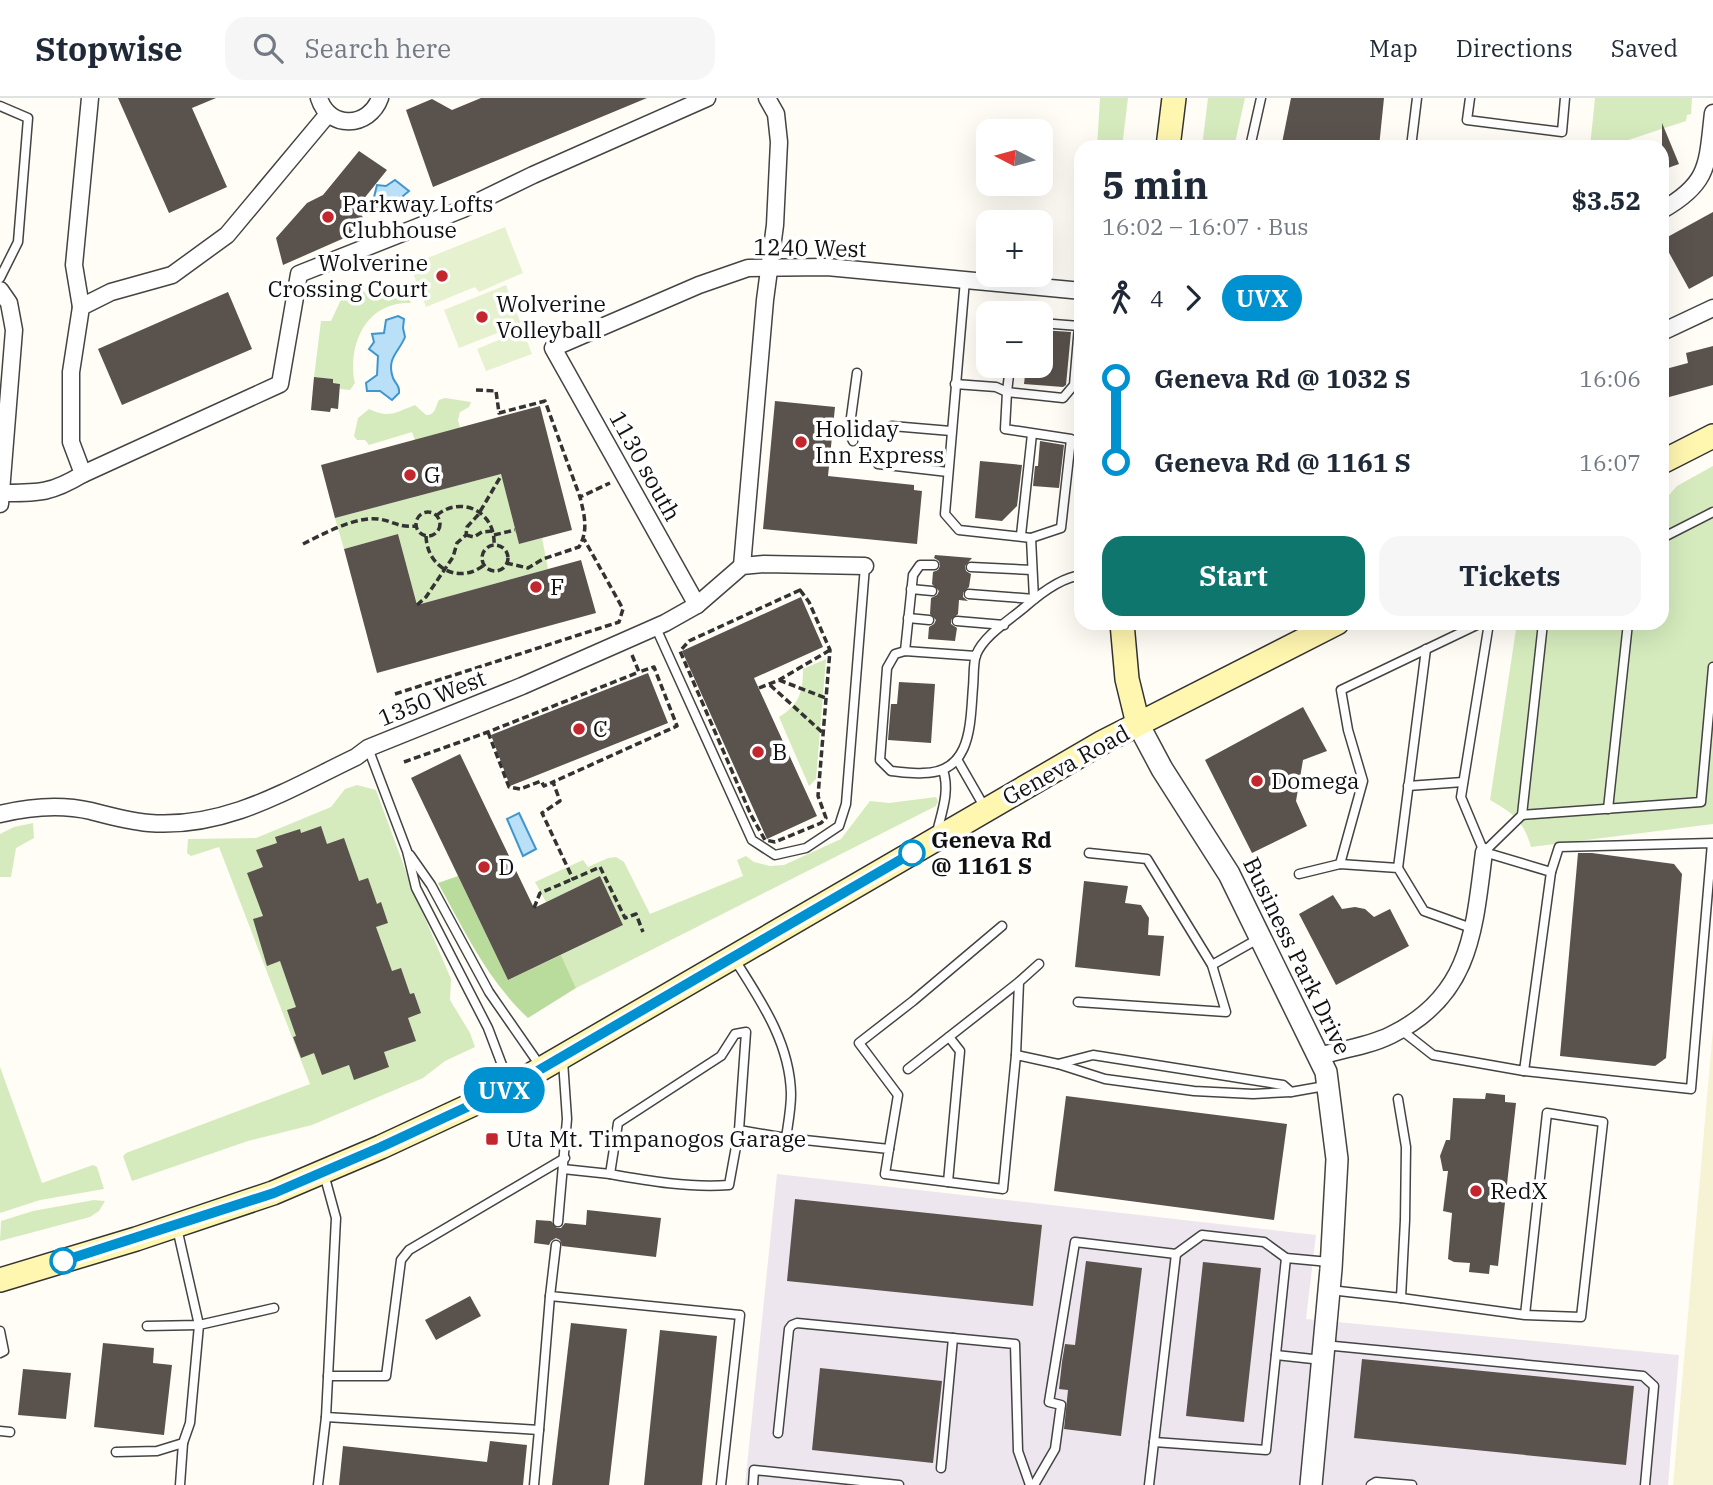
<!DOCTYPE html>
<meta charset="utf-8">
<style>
:root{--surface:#fff;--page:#f6f6f7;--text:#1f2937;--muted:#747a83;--line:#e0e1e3;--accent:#0f766e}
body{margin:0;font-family:"IBM Plex Serif",serif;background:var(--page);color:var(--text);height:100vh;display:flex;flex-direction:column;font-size:26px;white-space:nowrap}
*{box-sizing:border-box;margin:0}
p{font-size:23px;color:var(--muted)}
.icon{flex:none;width:38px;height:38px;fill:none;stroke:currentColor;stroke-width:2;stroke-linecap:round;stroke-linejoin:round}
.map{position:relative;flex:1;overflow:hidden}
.side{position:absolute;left:1074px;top:42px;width:595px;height:490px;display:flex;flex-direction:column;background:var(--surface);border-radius:21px;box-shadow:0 7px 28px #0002}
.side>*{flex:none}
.badge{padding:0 14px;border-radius:23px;font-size:24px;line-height:46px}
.needle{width:46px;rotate:276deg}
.controls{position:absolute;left:976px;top:21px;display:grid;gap:14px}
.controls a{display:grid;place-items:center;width:77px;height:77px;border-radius:14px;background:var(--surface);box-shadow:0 7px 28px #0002;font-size:35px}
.map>.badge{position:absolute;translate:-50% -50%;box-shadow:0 0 0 4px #fff}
.legs{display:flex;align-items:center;gap:10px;height:77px;padding:0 28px;font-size:23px}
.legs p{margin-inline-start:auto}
.overview{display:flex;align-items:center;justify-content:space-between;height:119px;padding:0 28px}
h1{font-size:38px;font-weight:700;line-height:52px}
.action{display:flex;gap:14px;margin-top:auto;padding:14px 28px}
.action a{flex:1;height:80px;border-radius:21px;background:var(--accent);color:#fff;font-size:28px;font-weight:700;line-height:80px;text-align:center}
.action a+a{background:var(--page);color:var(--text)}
ul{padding:0 28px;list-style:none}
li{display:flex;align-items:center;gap:24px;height:84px;font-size:26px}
li i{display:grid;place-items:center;width:10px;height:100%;margin:0 9px;background:currentColor}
li i::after{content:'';width:18px;height:18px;margin:-9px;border:5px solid;border-radius:50%;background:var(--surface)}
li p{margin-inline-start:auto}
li:first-child i{background:linear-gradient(#0000 50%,currentColor 0)}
li:last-child i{background:linear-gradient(currentColor 50%,#0000 0)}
header{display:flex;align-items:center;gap:42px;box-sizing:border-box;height:98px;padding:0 35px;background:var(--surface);border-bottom:2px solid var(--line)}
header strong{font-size:33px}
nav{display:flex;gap:38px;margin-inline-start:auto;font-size:24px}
.search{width:490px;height:63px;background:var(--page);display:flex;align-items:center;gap:18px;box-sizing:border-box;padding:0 24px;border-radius:21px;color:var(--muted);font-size:26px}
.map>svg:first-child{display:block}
.industrial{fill:#eee6ef}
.farmland{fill:#f6f3d4}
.green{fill:#d5ebbd}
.forest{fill:#b9dc9c}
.pitch{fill:#e6f2cf}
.water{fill:#b9e0f7;stroke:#3f96cf;stroke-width:2}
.building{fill:#5a524d}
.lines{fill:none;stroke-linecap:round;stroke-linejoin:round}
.service-casing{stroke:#444;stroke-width:11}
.minor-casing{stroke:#444;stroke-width:19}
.tertiary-casing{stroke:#444;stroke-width:24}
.secondary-casing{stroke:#333;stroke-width:26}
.path{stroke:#333;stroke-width:3.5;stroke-dasharray:7 3.5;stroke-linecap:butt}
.service{stroke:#fff;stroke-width:8}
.minor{stroke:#fff;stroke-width:16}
.tertiary{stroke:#fff;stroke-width:21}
.secondary{stroke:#fff6b0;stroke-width:23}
.line-1-casing{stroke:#fff;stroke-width:16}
.line-1{stroke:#0091d0;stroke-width:10}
.poi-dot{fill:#c4262e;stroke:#fff;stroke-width:2.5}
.stop-1-dot{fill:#fff;stroke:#0091d0;stroke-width:3.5}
.labels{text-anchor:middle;stroke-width:7;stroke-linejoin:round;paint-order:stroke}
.poi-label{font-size:23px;fill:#111;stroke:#fff;text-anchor:start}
.street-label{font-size:23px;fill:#111;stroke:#fff}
.stop-label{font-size:23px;font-weight:bold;fill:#111;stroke:#fff;text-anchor:start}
</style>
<header>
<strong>Stopwise</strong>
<div class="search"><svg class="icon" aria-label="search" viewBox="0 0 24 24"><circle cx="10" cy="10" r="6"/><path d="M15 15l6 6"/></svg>Search here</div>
<nav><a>Map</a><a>Directions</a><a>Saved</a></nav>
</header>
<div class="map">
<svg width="1713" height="1387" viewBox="0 0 1713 1387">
<rect width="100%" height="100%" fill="#fffdf5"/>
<polygon class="industrial" points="777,1076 1316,1137 1306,1221 1679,1257 1668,1387 745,1387"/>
<polygon class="farmland" points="1713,931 1713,1387 1673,1387"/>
<g class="green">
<polygon points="1100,0 1128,0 1122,49 1097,49"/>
<polygon points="1208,0 1245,0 1234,49 1202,49"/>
<polygon points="1595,0 1692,0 1691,16 1687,17 1686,23 1607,49 1590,49"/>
<path d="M362,188L364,194L370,199L402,189L407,191L410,196L409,201L411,205C366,203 347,247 355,285L350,292L340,291V286L333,285V281L314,279L321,223H331L345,193Z"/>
<path d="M445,300L471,304L469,309L460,314L458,322L460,330L415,342L412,334L369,347L365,342H357L354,338L358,320L369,311C390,321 396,314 415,307L426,317C436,317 435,309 439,302Z"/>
<path d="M1713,368V726L1531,749C1523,722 1514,716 1490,702L1517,525H1662L1663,404L1677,388Z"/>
<polygon points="501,376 519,446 542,440 548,471 417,507 398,436 344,451 335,420"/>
<path d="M826,561L816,681L809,688L779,619C799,607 803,594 803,571Z"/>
<polygon points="357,687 376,692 412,790 451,881 450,902 470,935 475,949 445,963 423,980 312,1027 248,1043 132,1083 123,1058 126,1055 310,986 219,749 191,758 187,755 188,741 256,740 331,709 345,691"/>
<polygon points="936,699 938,703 936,708 576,890 561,857 623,827 600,778 546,804 535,784 583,762 588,769 608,760 616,759 624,764 650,816 743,778 737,762 746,758 754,764 770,768 784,767 841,741 870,703 889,705"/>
<polygon points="33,725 34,740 16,750 11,779 0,779 0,736 14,729"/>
<polygon points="0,969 42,1085 93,1067 97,1069 104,1091 40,1102 0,1115"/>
<polygon points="94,1102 105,1103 99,1113 90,1119 0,1143 1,1123 33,1113"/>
</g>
<path class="forest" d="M458,778L508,882L561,857L576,890L528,920C488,883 464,832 438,785Z"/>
<g class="pitch">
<polygon points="505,129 523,175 479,194 475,189 426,209 410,167"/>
<polygon points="506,187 521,226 459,250 444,212"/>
<polygon points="523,232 532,256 486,273 477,251"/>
</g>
<g class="water">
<polygon points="395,82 409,93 403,98 405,105 387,112 376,112 377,104 373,103 377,87 386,88"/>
<path d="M398,218L404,221L403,230L405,239C399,254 386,260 393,280C396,287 400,287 399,295L392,302L380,293H367L366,285L377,277L378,258L369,251L374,244L372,236L384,235L386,222Z"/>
<polygon points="519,715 536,751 523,758 507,721"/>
</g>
<g class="building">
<polygon points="118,0 216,0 192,10 227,89 169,115"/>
<polygon points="481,0 647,0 433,89 406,12 432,1 452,12"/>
<polygon points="1291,0 1384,0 1379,49 1302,49 1282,45"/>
<polygon points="1662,25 1679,66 1662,72"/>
<polygon points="359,53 387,72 358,108 367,130 283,167 276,140 307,105 323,97"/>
<polygon points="1713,114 1713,178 1689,191 1662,142"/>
<polygon points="228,194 252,251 122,307 98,251"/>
<polygon points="1041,232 1071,234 1066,287 1063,289 1024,286 1026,268 1041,268"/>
<polygon points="1713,248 1713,287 1662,301 1662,272 1688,265 1686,255"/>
<polygon points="314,279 333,281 333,285 340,286 338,311 331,310 330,314 311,312"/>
<polygon points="775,303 835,309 828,378 914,387 914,392 922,393 917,446 763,431"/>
<polygon points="540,308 572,432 519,446 501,376 335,420 321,367"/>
<polygon points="1040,343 1064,347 1059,390 1033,388 1035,368 1038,368"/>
<polygon points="980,363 1022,367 1017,408 1002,423 975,420"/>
<polygon points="398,436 417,507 581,462 596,515 377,575 344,451"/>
<polygon points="935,457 972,460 965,468 966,473 971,476 969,489 963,495 963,499 968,503 959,502 958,516 951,522 951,526 957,530 955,543 928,541 929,529 934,526 936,522 930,516 931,500 937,497 939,493 932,486 933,474 938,472 940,468 939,463 934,460"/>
<polygon points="801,499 823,549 754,580 817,718 767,741 682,553"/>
<polygon points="648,575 668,625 510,688 491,637"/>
<polygon points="899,584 935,586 931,645 888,642 891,606 897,606"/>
<polygon points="1303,609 1327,653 1303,662 1296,703 1307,728 1252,755 1205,662"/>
<polygon points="460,656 534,810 600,778 623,827 508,882 411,680"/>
<polygon points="321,728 327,746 344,740 359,783 368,780 377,806 381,804 388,825 376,829 392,873 401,870 410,896 414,895 421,915 408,920 416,943 384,954 389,969 354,982 349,967 322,977 314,955 301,960 293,939 296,938 287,912 296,909 280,863 267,868 253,821 263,818 247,775 263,769 256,752 277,745 275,739 300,731 301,735"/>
<polygon points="1578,755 1592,755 1674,766 1682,776 1666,960 1655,968 1560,958"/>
<polygon points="1084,783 1128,788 1125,805 1141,807 1149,820 1148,837 1164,838 1160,878 1075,869"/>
<polygon points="1333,797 1342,811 1355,809 1365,811 1374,819 1390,811 1409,848 1336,887 1299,816"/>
<polygon points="1486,995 1505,997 1505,1004 1516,1005 1498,1168 1490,1167 1489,1176 1469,1174 1470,1165 1454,1164 1448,1161 1452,1115 1443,1113 1448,1073 1443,1073 1440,1058 1446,1042 1450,1042 1453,1000 1485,1001"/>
<polygon points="1066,998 1287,1026 1274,1122 1054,1093"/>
<polygon points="795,1101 1042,1127 1033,1208 787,1183"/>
<polygon points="587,1112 661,1120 656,1159 562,1148 560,1142 556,1140 551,1143 549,1147 534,1145 536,1122 551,1123 557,1130 561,1130 565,1125 586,1127"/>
<polygon points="1086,1163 1142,1170 1121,1338 1064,1331 1068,1292 1059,1291 1062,1264 1065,1246 1075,1247"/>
<polygon points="1203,1164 1261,1170 1244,1324 1186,1318"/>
<polygon points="470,1198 481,1218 436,1242 425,1222"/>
<polygon points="571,1225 627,1231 609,1387 552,1387"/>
<polygon points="660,1232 717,1238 702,1387 644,1387"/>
<polygon points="103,1245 154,1250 153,1265 172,1267 164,1337 94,1329"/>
<polygon points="1362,1261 1634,1288 1626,1367 1354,1340"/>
<polygon points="820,1270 942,1283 933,1365 812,1352"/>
<polygon points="23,1271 71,1275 66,1321 18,1317"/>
<polygon points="490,1343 527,1347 523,1387 339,1387 343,1348 487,1364"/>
</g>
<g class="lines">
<g class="service-casing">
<g id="service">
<polyline points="1470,0 1467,22 1562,34 1565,0"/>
<polyline points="0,8 28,20 18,144 0,180"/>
<polyline points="1250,49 1261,0"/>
<polyline points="1411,49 1417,0"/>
<polyline points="965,182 945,416 959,432 1031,440 1034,501"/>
<polyline points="955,286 996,289 1007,294 1010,268"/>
<polyline points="892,328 951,333"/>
<polyline points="853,343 849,334 857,275"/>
<polyline points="878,366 948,374"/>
<polyline points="1021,437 1032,336"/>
<polyline points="1031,440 1061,430 1071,341 1005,331 1007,294 1063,300 1074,287 1079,228 1041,225"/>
<polyline points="1662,440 1713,414"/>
<polyline points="971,469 1032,472"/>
<polyline points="911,491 932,493"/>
<polyline points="969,496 1034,501"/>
<polyline points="908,520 929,522"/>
<polyline points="957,523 1004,527"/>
<polyline points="656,530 752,742 775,757 806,750 839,728 846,706 865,468"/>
<polyline points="905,553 913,477 920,467 934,467"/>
<path d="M976,558L905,553L895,556L887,570L880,662L891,673C901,674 912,676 923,675C972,675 970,626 973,589C974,580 973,566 976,557C984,537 1010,522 1026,508C1041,495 1062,479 1082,477"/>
<polyline points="368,650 407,753 416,790 488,930 510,988"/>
<polyline points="958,663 985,710"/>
<polyline points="1408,688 1463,684"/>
<polyline points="1608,711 1628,525"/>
<polyline points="1522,717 1701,704 1713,569"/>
<path d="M937,734C942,713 950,693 943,672"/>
<polyline points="1484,754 1522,717 1543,525"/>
<polyline points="1484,754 1461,699 1489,525"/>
<polyline points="1089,755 1147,761 1212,867"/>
<polyline points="410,757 431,787 489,894 541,969"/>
<polyline points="1340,766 1363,683 1348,632 1341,592 1481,525"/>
<polyline points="1398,770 1426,551"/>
<polyline points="1299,776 1340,766 1398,770 1424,813 1474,831"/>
<path d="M735,862C761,903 790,945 791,996C791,1011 788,1026 786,1040L739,1032L746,934L735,936L721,958L618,1025L610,1076C649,1083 690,1090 729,1087L739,1032"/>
<polyline points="1078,904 1226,914 1212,867 1258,841"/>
<polyline points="1400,931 1433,957 1524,973 1551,774 1484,754"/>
<polyline points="1016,957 1019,884 1039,866"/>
<polyline points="1058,966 1093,957 1283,987 1291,994"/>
<polyline points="908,971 1019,884"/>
<polyline points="1524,973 1691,991 1712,745 1559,749 1551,774"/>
<polyline points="786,1040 889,1051 885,1076 1003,1091 1016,957 1058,966 1105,981 1194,993 1253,996 1291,994 1325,988"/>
<polyline points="889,1051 898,997 859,945 913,903 1002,828"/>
<polyline points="563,1071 610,1076"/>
<polyline points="324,1076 336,1120 326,1319 539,1332 534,1387"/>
<polyline points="948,1084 960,953 949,939"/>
<polyline points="558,1124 567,1021 563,963"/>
<polyline points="556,1147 550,1198 740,1217 721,1387"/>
<polyline points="1330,1192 1401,1200 1405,1122 1406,1049 1398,1001"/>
<polyline points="1401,1200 1525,1217 1547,1015 1603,1024 1581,1219 1525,1217"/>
<polyline points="147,1228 199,1227 177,1130"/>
<polyline points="0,1233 4,1253 0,1255"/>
<polyline points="1324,1247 1643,1278 1654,1288 1645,1387"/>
<polyline points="1276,1257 1322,1262"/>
<polyline points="328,1278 386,1278 401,1162 409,1152 565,1060"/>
<polyline points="539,1332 550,1198"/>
<polyline points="0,1333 10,1334"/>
<polyline points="778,1335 789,1231 792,1227 797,1225 1015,1246 1018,1353 1030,1387"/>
<polyline points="1154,1344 1266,1352 1286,1160"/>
<polyline points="116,1354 157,1353 183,1345 190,1325 199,1227 274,1210"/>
<polyline points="941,1370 953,1240"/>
<polyline points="180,1387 183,1345"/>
<polyline points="318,1387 326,1319"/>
<polyline points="753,1387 754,1372 899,1387"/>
<polyline points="1034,1387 1055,1351 1061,1307 1049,1304 1075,1144 1176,1156 1202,1137 1264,1144 1286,1160 1329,1164"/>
<polyline points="1149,1387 1176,1156"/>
<polyline points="1371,1387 1376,1384 1412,1387"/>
</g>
</g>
<g class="minor-casing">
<g id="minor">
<path d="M319,0C329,32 369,30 380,0"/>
<path d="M1662,112C1710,85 1707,66 1713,15"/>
<polyline points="0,192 9,205 14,232 0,406"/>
<polyline points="81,209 74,167 90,0"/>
<polyline points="1662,234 1713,210"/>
<polyline points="83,376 71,344 71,274 81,209 111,194 172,177 227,137 328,16"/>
<path d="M1,395C38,395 50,396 83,376L280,286L299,176L463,111L533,77L707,0"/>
<polyline points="742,468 765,202 775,127 779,44 776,16 767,0"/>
<polyline points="697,507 553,250 699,187 748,170 827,169 1082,193"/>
<path d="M0,716C29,709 61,706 91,713C110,718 128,723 149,725C226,731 289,691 356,659L368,650L522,588L665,525L697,507L742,468L764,466L865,468"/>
<path d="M1318,958C1341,952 1369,948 1391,937C1471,898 1474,833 1484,754"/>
</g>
</g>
<g class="tertiary-casing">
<polyline id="tertiary" points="1138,626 1162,671 1229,776 1326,974 1337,1061 1331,1171 1311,1387"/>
</g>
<g class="secondary-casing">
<g id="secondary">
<polyline points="1168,49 1174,0"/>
<polyline points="1662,364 1713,338"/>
<polyline points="1122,525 1127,581 1138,626"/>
<polyline points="0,1182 136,1141 273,1095 381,1049 510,989 1103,644 1337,525"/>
</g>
</g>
<g class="path">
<polyline points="476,292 496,293 499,315 545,303 580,399"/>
<circle cx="428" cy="426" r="12"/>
<path d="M437,417C462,397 496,414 494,447"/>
<polyline points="466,437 474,439 482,434 493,433"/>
<polyline points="494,437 515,432"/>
<path d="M426,438C427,470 459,487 484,467"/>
<path d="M303,446C323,436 356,418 378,421C394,423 398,430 416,428"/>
<circle cx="495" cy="460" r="13"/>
<path d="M506,465L528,470L543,461L579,449C589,432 584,416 580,399L610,385"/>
<polygon points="800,492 809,504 830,552 818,698 826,720 821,725 775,744 765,742 751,717 680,553 689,543"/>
<polyline points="417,507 426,499 453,459 457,445 466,437 467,429 478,417 501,378"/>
<polyline points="632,557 639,574 654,569 677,628 553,684 560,703 542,715 573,781 600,769 625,820 636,816 643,834"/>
<polyline points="779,582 826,600"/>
<polyline points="770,587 823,635"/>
<polyline points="759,590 779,582 830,552"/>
<polyline points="395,596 619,524 623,511 584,441"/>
<polyline points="488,634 509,689 520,691 541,683 544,688 553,684"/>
<polyline points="404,664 488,634 639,574"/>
<polyline points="534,810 540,795 573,781"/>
</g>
<use href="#service" class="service"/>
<use href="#minor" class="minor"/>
<use href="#tertiary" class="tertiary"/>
<use href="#secondary" class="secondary"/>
</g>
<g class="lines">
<g class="line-1-casing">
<polyline id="line-1" points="63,1163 274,1095 381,1049 510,989 912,755"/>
</g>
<use href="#line-1" class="line-1"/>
</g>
<g class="poi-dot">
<circle cx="328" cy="119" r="7"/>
<circle cx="442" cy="178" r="7"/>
<circle cx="482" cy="219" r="7"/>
<circle cx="801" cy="344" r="7"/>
<circle cx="410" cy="377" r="7"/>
<circle cx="536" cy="489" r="7"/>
<circle cx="579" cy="631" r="7"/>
<circle cx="758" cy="654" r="7"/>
<circle cx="1257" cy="683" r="7"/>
<circle cx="484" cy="769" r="7"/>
<rect x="485" y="1034" width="14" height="14" rx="3.5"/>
<circle cx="1476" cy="1093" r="7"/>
</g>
<g class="stop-1-dot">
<circle cx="912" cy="755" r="12"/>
<circle cx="63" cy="1163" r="12"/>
</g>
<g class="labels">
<g class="poi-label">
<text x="342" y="114">Parkway Lofts<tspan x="342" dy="26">Clubhouse</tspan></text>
<text x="428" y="173" text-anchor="end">Wolverine<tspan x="428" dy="26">Crossing Court</tspan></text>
<text x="496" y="214">Wolverine<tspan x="496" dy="26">Volleyball</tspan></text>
<text x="815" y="339">Holiday<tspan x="815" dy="26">Inn Express</tspan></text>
<text x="424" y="385">G</text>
<text x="550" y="497">F</text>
<text x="593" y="639">C</text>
<text x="772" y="662">B</text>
<text x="1271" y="691">Domega</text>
<text x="498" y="777">D</text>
<text x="506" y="1049">Uta Mt. Timpanogos Garage</text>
<text x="1490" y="1101">RedX</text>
</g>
<g class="street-label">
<text transform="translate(810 150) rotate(1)" y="8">1240 West</text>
<text transform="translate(645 368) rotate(61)" y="8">1130 south</text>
<text transform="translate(432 600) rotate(-22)" y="8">1350 West</text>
<text transform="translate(1066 667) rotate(-29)" y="8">Geneva Road</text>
<text transform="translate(1297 858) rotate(64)" y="8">Business Park Drive</text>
</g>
<g class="stop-label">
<text x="931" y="750">Geneva Rd<tspan x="931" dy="26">@ 1161 S</tspan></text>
</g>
</g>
</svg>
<div class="controls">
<a><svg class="needle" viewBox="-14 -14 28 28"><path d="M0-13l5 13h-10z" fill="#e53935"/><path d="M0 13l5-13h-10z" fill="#747a83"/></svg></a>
<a>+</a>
<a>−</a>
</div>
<b class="badge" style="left:504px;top:992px;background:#0091d0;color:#fff">UVX</b>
<section class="side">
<div class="overview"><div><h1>5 min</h1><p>16:02 – 16:07 · Bus</p></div><b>$3.52</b></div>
<div class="legs"><svg class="icon" aria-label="walk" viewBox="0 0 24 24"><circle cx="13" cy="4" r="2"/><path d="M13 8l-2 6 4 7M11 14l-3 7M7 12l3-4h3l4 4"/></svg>4<svg class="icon" aria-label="forward" viewBox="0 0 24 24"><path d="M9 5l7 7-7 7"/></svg><b class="badge" style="background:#0091d0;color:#fff">UVX</b></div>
<ul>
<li><i style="color:#0091d0"></i><b>Geneva Rd @ 1032 S</b><p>16:06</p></li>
<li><i style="color:#0091d0"></i><b>Geneva Rd @ 1161 S</b><p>16:07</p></li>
</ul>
<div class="action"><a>Start</a><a>Tickets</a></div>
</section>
</div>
